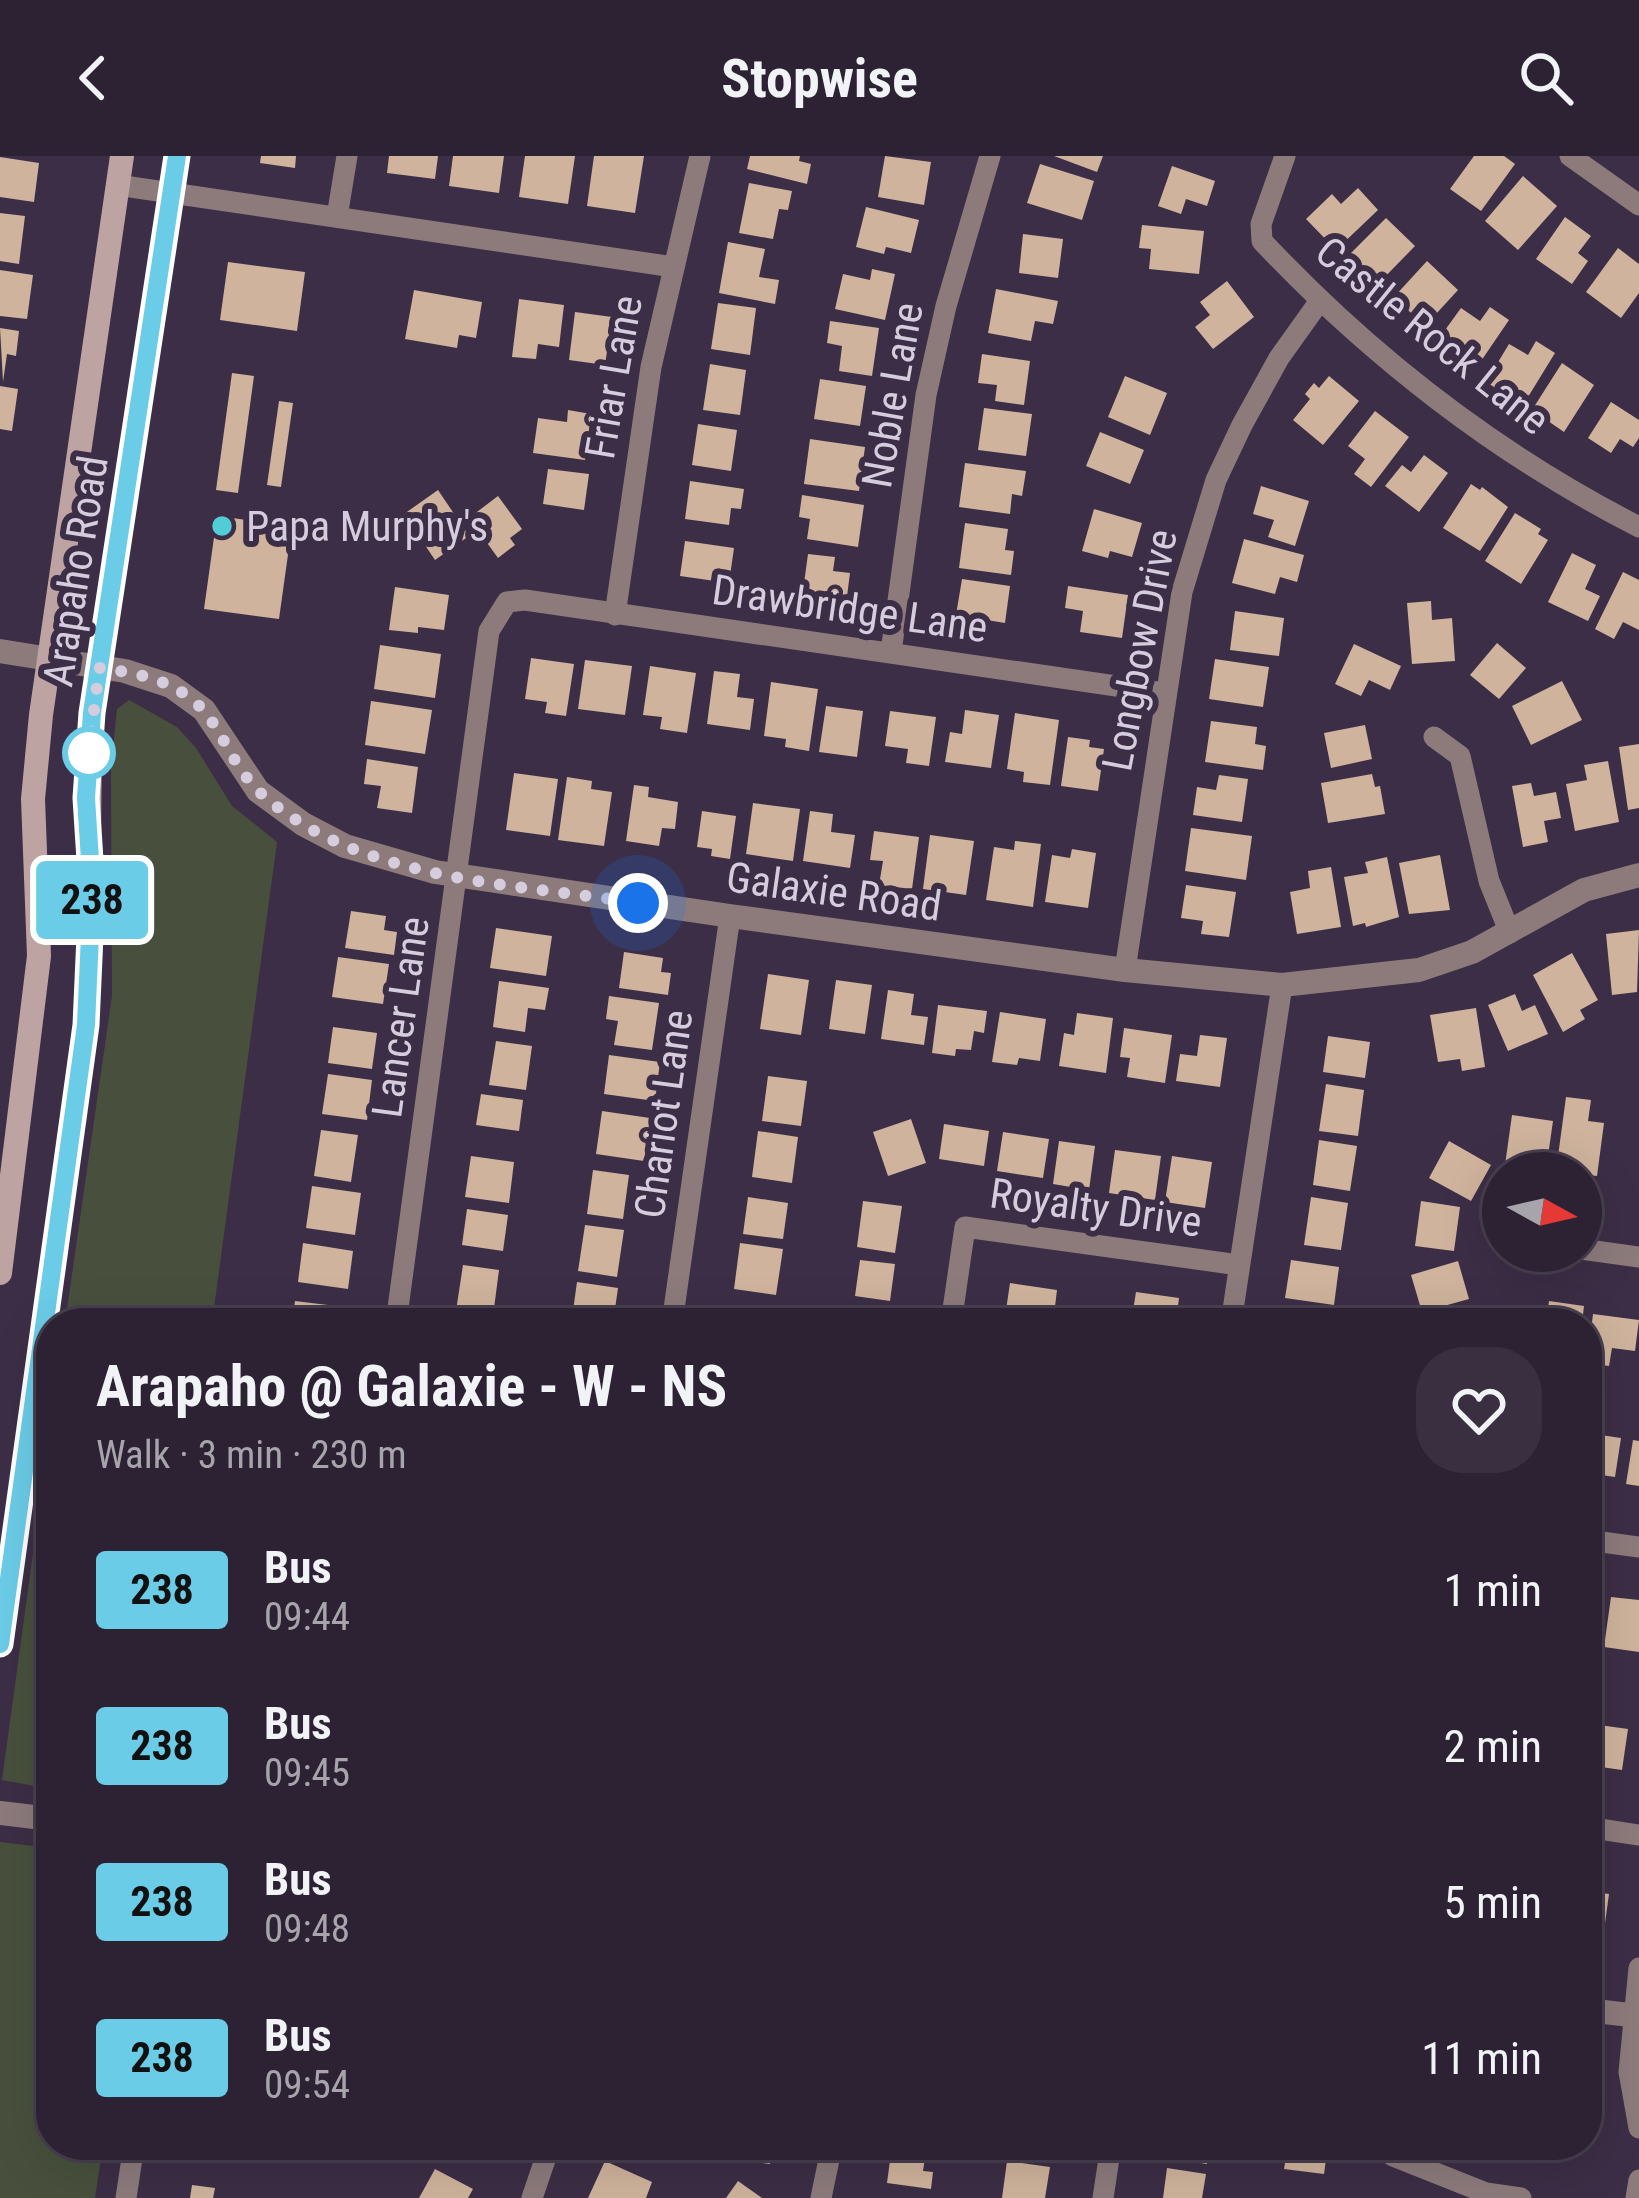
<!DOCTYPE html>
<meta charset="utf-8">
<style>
:root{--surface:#2d2234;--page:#392f40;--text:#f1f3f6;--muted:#a7a4ac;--line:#483f4f}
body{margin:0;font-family:"Roboto Condensed",sans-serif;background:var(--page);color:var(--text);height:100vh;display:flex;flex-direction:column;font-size:45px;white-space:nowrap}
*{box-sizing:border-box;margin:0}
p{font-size:39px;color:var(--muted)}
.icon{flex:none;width:66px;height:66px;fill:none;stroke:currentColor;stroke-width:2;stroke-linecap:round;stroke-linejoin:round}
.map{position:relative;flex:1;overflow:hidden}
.drawer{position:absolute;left:36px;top:1152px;width:1566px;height:852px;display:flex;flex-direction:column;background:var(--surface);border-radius:48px;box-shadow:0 12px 48px #0002,0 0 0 3px var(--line)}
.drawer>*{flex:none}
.badge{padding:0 24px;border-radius:9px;font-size:42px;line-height:78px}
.needle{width:78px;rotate:98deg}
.fabs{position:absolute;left:1482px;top:996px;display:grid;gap:24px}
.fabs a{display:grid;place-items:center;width:120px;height:120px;border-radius:50%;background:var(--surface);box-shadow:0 12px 48px #0002,0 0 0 3px var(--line);font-size:60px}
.you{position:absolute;width:60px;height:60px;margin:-30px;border:9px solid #fff;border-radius:50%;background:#1a73e8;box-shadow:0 0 0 18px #1a73e833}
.map>.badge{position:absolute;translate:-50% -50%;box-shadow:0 0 0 6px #fff}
.round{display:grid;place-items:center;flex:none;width:126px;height:126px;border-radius:48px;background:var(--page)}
.headline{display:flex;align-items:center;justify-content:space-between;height:204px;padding:0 60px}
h1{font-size:57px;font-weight:700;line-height:90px}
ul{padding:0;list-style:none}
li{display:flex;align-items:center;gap:36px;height:156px;padding:0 60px}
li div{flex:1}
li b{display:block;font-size:45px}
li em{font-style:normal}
li .badge{min-width:132px;font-weight:700;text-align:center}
header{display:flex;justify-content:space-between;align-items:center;height:156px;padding:0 60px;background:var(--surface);font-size:54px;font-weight:700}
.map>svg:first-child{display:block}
.green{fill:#48503d}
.building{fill:#cfb39c}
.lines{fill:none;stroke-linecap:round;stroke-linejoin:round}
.minor{stroke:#8d7b7c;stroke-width:21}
.tertiary{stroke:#8d7b7c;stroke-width:24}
.secondary{stroke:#bea3a3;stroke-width:24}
.line-casing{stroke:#fff;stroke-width:27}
.line{stroke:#6bcce7;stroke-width:18}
.walk{stroke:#d5cddd;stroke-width:12;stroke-dasharray:0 21.6}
.poi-dot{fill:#52ccd6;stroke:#3c2e46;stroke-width:4.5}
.stop-dot{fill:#fff;stroke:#6bcce7;stroke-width:6}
.labels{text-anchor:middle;stroke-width:12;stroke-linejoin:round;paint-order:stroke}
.street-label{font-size:42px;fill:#d5cddd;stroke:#3c2e46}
.poi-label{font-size:42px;fill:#d5cddd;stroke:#3c2e46;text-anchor:start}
</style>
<header><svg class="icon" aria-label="back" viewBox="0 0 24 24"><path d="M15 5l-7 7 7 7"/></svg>Stopwise<svg class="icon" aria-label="search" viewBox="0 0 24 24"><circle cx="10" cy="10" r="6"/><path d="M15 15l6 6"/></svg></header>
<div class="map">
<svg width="1639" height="2042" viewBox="0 0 1639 2042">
<rect width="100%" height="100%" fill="#3c2e46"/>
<g class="green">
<polygon points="129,544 177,571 196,592 232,650 277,686 212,1167 65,1167 112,840 111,612 117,553"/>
<polygon points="51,1266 51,1633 2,1624"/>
<polygon points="0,1686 51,1692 51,1989 103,1989 95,2042 0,2042"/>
</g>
<g class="building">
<polygon points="261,0 296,0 295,12 260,7"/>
<polygon points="389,0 438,0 435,23 387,17"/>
<polygon points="453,0 504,0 499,37 449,30"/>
<polygon points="525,0 575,0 568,48 519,41"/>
<polygon points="594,0 644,0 635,57 587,50"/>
<polygon points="750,0 800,0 799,5 811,8 807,28 747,13"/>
<polygon points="885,0 931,6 924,49 878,41"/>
<polygon points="1054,0 1103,0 1097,16"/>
<polygon points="1474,0 1504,0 1515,8 1481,55 1450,33"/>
<polygon points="0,1 39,7 34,46 0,41"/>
<polygon points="1040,8 1094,25 1082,64 1027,47"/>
<polygon points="1172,10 1215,25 1207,50 1186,43 1181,58 1158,50"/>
<polygon points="1523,20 1557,50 1518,94 1485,65"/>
<polygon points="749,27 792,35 788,54 779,53 773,83 739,77"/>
<polygon points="1358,32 1378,54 1336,94 1306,63 1332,38 1341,48"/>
<polygon points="866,51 919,64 911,97 886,91 884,98 856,91"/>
<polygon points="0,57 25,60 19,108 0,105"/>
<polygon points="1565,61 1591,80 1578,97 1588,105 1572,128 1536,103"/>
<polygon points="1386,62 1415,90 1377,129 1348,100"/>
<polygon points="1142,69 1204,75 1199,118 1149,113 1151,93 1139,92"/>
<polygon points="1023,78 1063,83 1058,122 1019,117"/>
<polygon points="728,86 765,93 759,121 779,124 775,148 719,137"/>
<polygon points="1618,92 1639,108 1639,137 1621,162 1586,136"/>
<polygon points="1427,105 1458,134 1425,170 1394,141"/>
<polygon points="228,106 305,116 297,175 220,164"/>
<polygon points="872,113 895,118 885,164 835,153 843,118 870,124"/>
<polygon points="0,114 33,119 27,163 0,160"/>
<polygon points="1227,125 1254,161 1213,193 1195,171 1210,159 1200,146"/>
<polygon points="996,133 1058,145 1053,168 1035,165 1031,185 988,177"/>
<polygon points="414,134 482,146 476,182 459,179 457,192 405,183"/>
<polygon points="519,143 564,149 559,191 538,188 536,203 512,201"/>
<polygon points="718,147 756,152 750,199 711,193"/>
<polygon points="1490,151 1509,164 1479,208 1440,181 1461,152 1480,165"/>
<polygon points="575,156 612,161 605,209 569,204"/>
<polygon points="830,165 879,172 872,220 839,215 842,190 827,187"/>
<polygon points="0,172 19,175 16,200 7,198 3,226"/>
<polygon points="1536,185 1555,197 1523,249 1486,226 1509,188 1528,199"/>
<polygon points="982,198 1030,205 1024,249 995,245 997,229 978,227"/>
<polygon points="1562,207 1594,229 1564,276 1532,254"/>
<polygon points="710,208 746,214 740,259 703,254"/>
<polygon points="232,217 254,220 238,337 216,334"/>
<polygon points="1125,220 1167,237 1150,279 1108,261"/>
<polygon points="1329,220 1359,245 1323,289 1293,264 1310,243 1305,238 1314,227 1319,232"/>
<polygon points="820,223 866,230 860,270 814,263"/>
<polygon points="0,230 18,233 12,275 0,273"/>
<polygon points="279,245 293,247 281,331 267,329"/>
<polygon points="1611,246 1639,264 1639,282 1633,291 1620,283 1611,297 1588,282"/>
<polygon points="984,252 1032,258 1026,300 978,294"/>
<polygon points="568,254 591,258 585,304 533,297 538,262 567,266"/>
<polygon points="1375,255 1409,281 1371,331 1354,318 1365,303 1348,290"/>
<polygon points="698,268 737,274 731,315 692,309"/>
<polygon points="1100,276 1144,294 1130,328 1086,310"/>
<polygon points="810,283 865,291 859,335 804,328"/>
<polygon points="1424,299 1448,317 1419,356 1385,330 1402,309 1411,316"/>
<polygon points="965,307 1026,315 1022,340 1012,338 1010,358 959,351"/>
<polygon points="548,313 589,318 584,354 543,348"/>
<polygon points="690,325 744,333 741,353 731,352 729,369 685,363"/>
<polygon points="1471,328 1480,334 1482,331 1508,351 1480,395 1443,372"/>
<polygon points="1261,330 1309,345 1295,390 1268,381 1274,364 1253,358"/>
<polygon points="438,334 469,380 435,404 404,358"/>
<polygon points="802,339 864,349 858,391 807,383 810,363 799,361"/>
<polygon points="498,340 522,373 510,382 515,389 498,402 469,362"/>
<polygon points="1094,353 1142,367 1132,401 1110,395 1108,402 1082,395"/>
<polygon points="1515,357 1541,373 1538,378 1548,384 1521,428 1485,405"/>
<polygon points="217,360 292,370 279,463 204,453"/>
<polygon points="965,367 1008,373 1005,394 1014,395 1011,419 959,412"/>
<polygon points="1244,383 1304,399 1297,426 1280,421 1275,438 1232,427"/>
<polygon points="685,385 734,392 729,427 680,420"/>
<polygon points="1572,397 1596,409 1585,433 1600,440 1588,465 1548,446"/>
<polygon points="808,398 835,401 833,415 850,417 846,448 802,442"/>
<polygon points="1623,416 1639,424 1639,474 1623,466 1614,483 1595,473"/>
<polygon points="962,423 1010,430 1005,467 956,459"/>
<polygon points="1068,430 1128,439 1122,482 1080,476 1083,455 1065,452"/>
<polygon points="395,431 449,439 444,474 418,471 418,477 389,474"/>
<polygon points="1431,445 1432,464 1452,462 1455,505 1412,508 1407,447"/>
<polygon points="1235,455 1284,462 1279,500 1230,494"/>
<polygon points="1497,487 1526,512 1499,543 1470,519"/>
<polygon points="1354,488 1401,510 1390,534 1369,524 1361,540 1335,528"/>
<polygon points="380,489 441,498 435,542 374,533"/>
<polygon points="531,502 574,508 566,560 545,557 547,546 525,543"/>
<polygon points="1215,503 1269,511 1263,551 1209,543"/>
<polygon points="585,504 632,510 625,559 578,553"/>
<polygon points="650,510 696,517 687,577 660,573 662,561 643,559"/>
<polygon points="714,515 740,518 737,541 754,543 750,574 707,568"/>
<polygon points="1562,525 1582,564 1531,589 1512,550"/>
<polygon points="771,526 818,533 809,595 785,591 786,583 764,580"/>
<polygon points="371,545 432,554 425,598 365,589"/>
<polygon points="826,550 863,555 857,601 819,596"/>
<polygon points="965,554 999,559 991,612 945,606 950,576 962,578"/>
<polygon points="890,555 936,561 929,610 906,607 908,593 885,590"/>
<polygon points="1015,557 1059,564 1050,629 1023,626 1024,616 1007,613"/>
<polygon points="1211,565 1257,571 1255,588 1266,590 1263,614 1205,606"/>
<polygon points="1365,569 1372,603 1331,612 1324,577"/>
<polygon points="1068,581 1090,584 1089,591 1104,593 1098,635 1061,630"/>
<polygon points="1639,588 1639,652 1628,654 1619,591"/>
<polygon points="367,603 418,611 412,657 377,652 381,630 364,628"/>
<polygon points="1608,605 1619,666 1575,675 1566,628 1587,624 1584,609"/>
<polygon points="514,617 558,623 550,680 506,674"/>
<polygon points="1372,618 1375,631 1380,630 1385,658 1328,667 1321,627"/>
<polygon points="1219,619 1248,623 1242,666 1193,659 1197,631 1216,634"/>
<polygon points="567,621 592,625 591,633 612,636 604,690 558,684"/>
<polygon points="1531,627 1534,640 1556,636 1561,662 1544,665 1548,686 1523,691 1512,630"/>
<polygon points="634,629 649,631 648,641 678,646 675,673 662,672 659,690 626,685"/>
<polygon points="753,647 800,653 793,705 746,698"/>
<polygon points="702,655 736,660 730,703 711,700 712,693 697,691"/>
<polygon points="810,655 833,658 831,676 855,679 850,712 803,705"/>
<polygon points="1191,672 1252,680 1246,724 1185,715"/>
<polygon points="874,675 919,681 912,733 879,729 883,705 870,704"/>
<polygon points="930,679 974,685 966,739 923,733"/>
<polygon points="1015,685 1041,688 1033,751 986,744 994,691 1014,694"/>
<polygon points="1072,693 1096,697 1088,752 1045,746 1052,699 1070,702"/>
<polygon points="1440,699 1450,754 1409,758 1399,707"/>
<polygon points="1387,701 1399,761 1366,771 1365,767 1353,770 1344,721 1368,717 1365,706"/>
<polygon points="1331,711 1341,771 1297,778 1290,736 1310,732 1308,715"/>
<polygon points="1186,729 1236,736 1229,781 1201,778 1203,765 1181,762"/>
<polygon points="351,755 386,760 384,774 397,776 394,799 345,792"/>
<polygon points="496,772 552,780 546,820 490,812"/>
<polygon points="1639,774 1637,836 1612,839 1606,778"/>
<polygon points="624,796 663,802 661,816 671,817 668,839 619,832"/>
<polygon points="1572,797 1598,844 1580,854 1585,863 1563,876 1533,819"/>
<polygon points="338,801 389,808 383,848 332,841"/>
<polygon points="768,818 809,824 801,879 760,873"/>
<polygon points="836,824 872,829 865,878 829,873"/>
<polygon points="499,825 549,832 545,854 528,852 525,876 493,871"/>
<polygon points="888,834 914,838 911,859 928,861 924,889 881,883"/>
<polygon points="1515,838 1522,855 1535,849 1548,878 1508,895 1488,849"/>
<polygon points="609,840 659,847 652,894 614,889 618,865 606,863"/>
<polygon points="938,849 987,855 984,877 974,875 971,894 956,893 955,900 932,897"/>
<polygon points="1476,852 1485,911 1462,915 1460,903 1438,906 1430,859"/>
<polygon points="1000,856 1046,863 1040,905 1019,902 1017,909 992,906"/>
<polygon points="1077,857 1113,862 1106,917 1059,910 1064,877 1074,879"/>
<polygon points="333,871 377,877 372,913 328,907"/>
<polygon points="1124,872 1172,879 1165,927 1127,921 1130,902 1120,901"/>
<polygon points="1200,879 1227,882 1220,931 1176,925 1180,898 1197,900"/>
<polygon points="1328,880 1370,886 1365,922 1323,916"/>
<polygon points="496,885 532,890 526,934 489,929"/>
<polygon points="609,899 660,906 655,945 604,938"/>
<polygon points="328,918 372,924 367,964 322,958"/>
<polygon points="768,920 807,925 801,970 762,965"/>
<polygon points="1326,928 1364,934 1358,980 1319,975"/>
<polygon points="481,938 523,944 519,975 476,969"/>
<polygon points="1566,941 1591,944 1588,965 1604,967 1597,1020 1556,1015"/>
<polygon points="602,955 650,962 644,1005 596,998"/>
<polygon points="1512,959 1553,965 1546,1014 1505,1009"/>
<polygon points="911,963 926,1007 888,1020 873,976"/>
<polygon points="944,968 989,975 984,1010 939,1003"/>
<polygon points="321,974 358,979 351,1026 314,1020"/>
<polygon points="758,975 798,981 792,1027 752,1021"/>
<polygon points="1003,976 1049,983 1043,1022 997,1015"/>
<polygon points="1319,984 1357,990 1350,1035 1313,1029"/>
<polygon points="1059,985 1095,990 1089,1034 1053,1028"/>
<polygon points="1449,985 1491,1009 1471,1045 1429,1022"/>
<polygon points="1115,994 1161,1000 1155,1044 1109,1037"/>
<polygon points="471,1000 514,1006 509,1047 465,1041"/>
<polygon points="1172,1000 1212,1006 1205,1052 1165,1046"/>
<polygon points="593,1014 629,1019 623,1063 587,1058"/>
<polygon points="312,1030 361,1037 355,1079 306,1072"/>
<polygon points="748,1041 788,1047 783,1083 743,1078"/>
<polygon points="1311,1041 1348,1047 1341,1094 1304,1089"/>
<polygon points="863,1045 902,1050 895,1097 857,1091"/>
<polygon points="1421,1045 1460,1051 1454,1095 1415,1090"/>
<polygon points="467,1053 508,1059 503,1095 462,1089"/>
<polygon points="585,1069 624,1074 617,1121 578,1115"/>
<polygon points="303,1087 353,1095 348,1133 298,1126"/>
<polygon points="740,1087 783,1093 776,1139 734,1133"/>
<polygon points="860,1104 895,1108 890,1145 855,1140"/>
<polygon points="1291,1104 1339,1111 1334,1149 1285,1142"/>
<polygon points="1458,1105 1469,1143 1422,1156 1411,1119"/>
<polygon points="463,1109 499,1114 493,1160 456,1155"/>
<polygon points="577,1126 618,1132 613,1167 572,1162"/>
<polygon points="1010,1127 1057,1134 1053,1167 1005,1161"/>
<polygon points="1136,1136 1179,1142 1176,1167 1131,1167"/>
<polygon points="295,1145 336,1150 333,1167 292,1167"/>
<polygon points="1549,1145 1584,1150 1582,1167 1546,1167"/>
<polygon points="723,1151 773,1158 772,1167 721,1167"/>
<polygon points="1279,1152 1332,1160 1331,1167 1277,1167"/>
<polygon points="1479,1154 1519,1166 1519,1167 1474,1167"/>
<polygon points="1593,1158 1639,1164 1635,1195 1612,1192 1609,1210 1587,1207"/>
<polygon points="1587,1277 1621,1282 1615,1321 1587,1317"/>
<polygon points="1633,1284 1639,1285 1639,1330 1626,1328"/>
<polygon points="1611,1441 1639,1444 1639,1496 1604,1491"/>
<polygon points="1587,1445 1600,1447 1595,1481 1587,1480"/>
<polygon points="1592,1568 1628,1573 1622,1614 1587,1609"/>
<polygon points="1587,1735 1609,1738 1602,1789 1587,1787"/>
<polygon points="463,1989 490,1989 488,2005 461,2001"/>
<polygon points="729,1989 772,1989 770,2008 727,2002"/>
<polygon points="892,1989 927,1989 923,2015 933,2016 931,2033 887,2027"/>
<polygon points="1169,1989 1209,1989 1207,2008 1167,2002"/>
<polygon points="1288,1989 1328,1989 1324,2018 1284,2013"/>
<polygon points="605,2005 652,2026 646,2042 588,2042"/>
<polygon points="1007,2005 1050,2011 1045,2042 1002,2042"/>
<polygon points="1167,2012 1206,2018 1202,2042 1163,2042"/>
<polygon points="435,2013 473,2033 468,2042 419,2042"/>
<polygon points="738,2025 762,2042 726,2042"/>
<polygon points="192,2029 215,2032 213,2042 190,2042"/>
</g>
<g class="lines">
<g class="minor">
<path d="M1285,0L1261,68L1262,85C1370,200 1498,299 1639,371"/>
<polyline points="1570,0 1639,49"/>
<polyline points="117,29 674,111"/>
<polyline points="337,61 347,0"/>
<polyline points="615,459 651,211 700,0"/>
<polyline points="891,496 926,239 946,150 990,0"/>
<polyline points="1434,581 1460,600 1489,725 1510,777"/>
<polyline points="1125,814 1182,436 1216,324 1242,269 1279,202 1319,146"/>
<polyline points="1581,1093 1639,1101"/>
<polyline points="396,1167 489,475 507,446 525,444 1164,537"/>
<polyline points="672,1167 730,760"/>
<polyline points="951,1167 965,1071 1239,1109"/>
<polyline points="1231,1167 1282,829"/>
<polyline points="1587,1384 1639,1391"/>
<polyline points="1587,1671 1639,1679"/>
<polyline points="1639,1812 1629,1916 1639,1972"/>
<polyline points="1393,2000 1486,2037 1521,2042"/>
<polyline points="126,2042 134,1989"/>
<polyline points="532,2042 550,1989"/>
<polyline points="821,2042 832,1989"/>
<polyline points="1103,2042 1111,1989"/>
<polyline points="1636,2042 1639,2024"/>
</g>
<g class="tertiary">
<polyline points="0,495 125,515 171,530 204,554 258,635 303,668 345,690 435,716 730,760 1125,814 1282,829 1419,814 1472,796 1584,734 1639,719"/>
<polyline points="0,1657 51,1663"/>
<polyline points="1587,1854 1639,1860"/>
</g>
<g class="secondary">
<polyline points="0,1117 39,800 33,643 41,559 122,0"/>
<path d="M0,1488L86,869C94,765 85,661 92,557L177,0"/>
</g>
</g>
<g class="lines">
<g class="line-casing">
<polyline id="line" points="0,1488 86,869 92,735 86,642 92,557 177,0"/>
</g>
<use href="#line" class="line"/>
<path class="walk" d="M89,597L99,512C130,516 160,521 186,539C216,559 224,592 245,619C259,639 280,654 301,667C396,726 529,730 638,747"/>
</g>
<circle class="poi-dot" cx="222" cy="370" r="12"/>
<circle class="stop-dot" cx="89" cy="597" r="24"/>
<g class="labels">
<g class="street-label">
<text transform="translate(1433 179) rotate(39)" y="15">Castle Rock Lane</text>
<text transform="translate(613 221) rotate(-80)" y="15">Friar Lane</text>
<text transform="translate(892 239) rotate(-80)" y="15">Noble Lane</text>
<text transform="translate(75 415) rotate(-81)" y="15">Arapaho Road</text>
<text transform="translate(850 452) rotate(8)" y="15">Drawbridge Lane</text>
<text transform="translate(1139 494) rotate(-79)" y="15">Longbow Drive</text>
<text transform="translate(834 735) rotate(8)" y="15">Galaxie Road</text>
<text transform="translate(400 861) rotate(-82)" y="15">Lancer Lane</text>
<text transform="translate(663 958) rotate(-82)" y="15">Chariot Lane</text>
<text transform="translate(1096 1051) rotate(8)" y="15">Royalty Drive</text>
</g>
<g class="poi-label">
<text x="246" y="385">Papa Murphy's</text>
</g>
</g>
</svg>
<div class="fabs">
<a><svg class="needle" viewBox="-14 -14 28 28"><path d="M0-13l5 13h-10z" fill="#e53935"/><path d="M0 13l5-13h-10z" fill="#a7a4ac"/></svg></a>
</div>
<div class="you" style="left:638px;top:747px"></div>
<b class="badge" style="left:92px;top:744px;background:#6bcce7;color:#111">238</b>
<section class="drawer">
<div class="headline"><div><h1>Arapaho @ Galaxie - W - NS</h1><p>Walk · 3 min · 230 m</p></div><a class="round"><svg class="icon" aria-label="heart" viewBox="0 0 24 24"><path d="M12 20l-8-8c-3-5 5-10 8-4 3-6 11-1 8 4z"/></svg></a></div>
<ul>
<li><span class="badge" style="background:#6bcce7;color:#111">238</span><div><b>Bus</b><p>09:44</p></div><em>1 min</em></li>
<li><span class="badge" style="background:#6bcce7;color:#111">238</span><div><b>Bus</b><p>09:45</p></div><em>2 min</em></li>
<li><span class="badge" style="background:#6bcce7;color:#111">238</span><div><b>Bus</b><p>09:48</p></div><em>5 min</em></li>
<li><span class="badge" style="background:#6bcce7;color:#111">238</span><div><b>Bus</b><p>09:54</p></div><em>11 min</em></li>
</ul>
</section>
</div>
